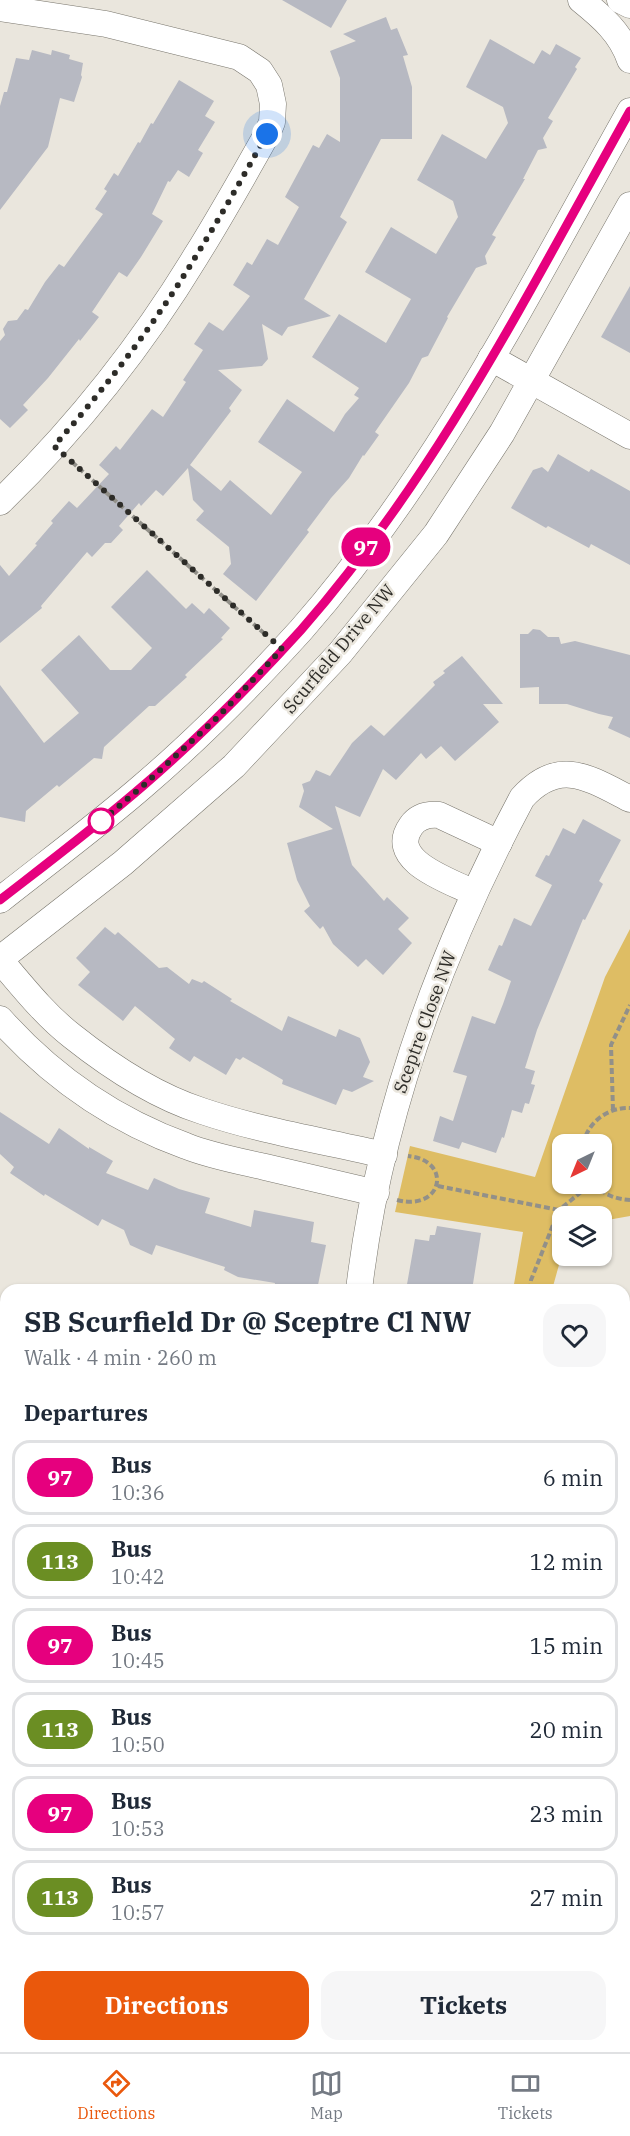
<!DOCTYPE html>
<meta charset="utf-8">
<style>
:root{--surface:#fff;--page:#f6f6f7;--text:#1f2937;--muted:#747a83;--line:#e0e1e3;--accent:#ea580c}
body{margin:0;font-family:"IBM Plex Serif",serif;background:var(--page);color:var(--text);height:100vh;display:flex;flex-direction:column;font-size:22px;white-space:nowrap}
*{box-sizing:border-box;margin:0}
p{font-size:20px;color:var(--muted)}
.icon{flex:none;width:33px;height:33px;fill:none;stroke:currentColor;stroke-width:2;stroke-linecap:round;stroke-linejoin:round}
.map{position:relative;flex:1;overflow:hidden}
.sheet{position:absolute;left:0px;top:1284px;width:630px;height:768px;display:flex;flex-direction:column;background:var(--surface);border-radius:18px 18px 0 0;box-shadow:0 2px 4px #0004}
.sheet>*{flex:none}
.badge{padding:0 12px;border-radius:20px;font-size:21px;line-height:39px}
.needle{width:39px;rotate:223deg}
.tools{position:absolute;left:552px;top:1134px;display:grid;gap:12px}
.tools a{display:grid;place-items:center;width:60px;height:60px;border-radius:12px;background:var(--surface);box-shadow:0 2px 4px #0004;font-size:30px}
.you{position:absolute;width:30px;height:30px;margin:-15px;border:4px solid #fff;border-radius:50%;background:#1a73e8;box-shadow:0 0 0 9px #1a73e833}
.map>.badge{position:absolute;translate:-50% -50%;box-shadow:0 0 0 3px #fff}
h2{padding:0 24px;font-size:22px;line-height:54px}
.round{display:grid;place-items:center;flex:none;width:63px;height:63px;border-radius:18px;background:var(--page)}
.summary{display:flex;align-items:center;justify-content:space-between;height:102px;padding:0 24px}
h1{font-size:28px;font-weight:700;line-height:45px}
.button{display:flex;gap:12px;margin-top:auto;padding:12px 24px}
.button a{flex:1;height:69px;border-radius:18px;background:var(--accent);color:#fff;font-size:24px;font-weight:700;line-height:69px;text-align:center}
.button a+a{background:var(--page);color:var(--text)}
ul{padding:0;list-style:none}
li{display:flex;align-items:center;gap:18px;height:75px;margin:0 12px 9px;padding:0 12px;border:3px solid var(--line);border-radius:18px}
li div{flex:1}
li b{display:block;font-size:22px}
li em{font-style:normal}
li .badge{min-width:66px;font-weight:700;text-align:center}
.dock{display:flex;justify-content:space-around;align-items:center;height:84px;border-top:2px solid var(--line);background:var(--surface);font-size:16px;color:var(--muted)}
.dock a{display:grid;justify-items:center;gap:3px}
.dock .active{color:var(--accent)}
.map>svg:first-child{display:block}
.green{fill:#debd64;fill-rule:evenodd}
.building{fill:#b7b9c2}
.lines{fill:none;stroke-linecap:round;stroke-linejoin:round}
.minor-casing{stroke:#79766d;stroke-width:27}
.path{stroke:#929089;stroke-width:4;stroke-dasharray:6 3;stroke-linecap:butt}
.minor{stroke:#fff;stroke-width:26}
.line-casing{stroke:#fff;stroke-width:14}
.line{stroke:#e6007e;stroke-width:9}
.walk{stroke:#2d2c28;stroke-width:6;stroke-dasharray:0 10.8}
.stop-dot{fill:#fff;stroke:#e6007e;stroke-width:3}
.labels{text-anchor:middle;stroke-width:5;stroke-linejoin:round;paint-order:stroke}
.street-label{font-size:18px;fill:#2d2c28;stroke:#eae6dd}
</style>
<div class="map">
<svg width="630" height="2052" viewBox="0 0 630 2052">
<rect width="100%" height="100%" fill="#eae6dd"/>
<path class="green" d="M630,929V1216L602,1221V1216H562V1254L552,1290H513L523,1232L395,1212L410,1146L535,1177L605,977ZM602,1144V1184H562V1144Z"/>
<g class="building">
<polygon points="282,0 347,0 331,28"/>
<polygon points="386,17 391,30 397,28 408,55 403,56 412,87 412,139 381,139 340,217 347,222 304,299 331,316 288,327 282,336 262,324 268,359 262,366 218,370 242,390 229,408 231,411 190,465 221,491 230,480 271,515 302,472 258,442 287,399 334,432 345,414 359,398 354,395 359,388 312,357 339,314 386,343 411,299 365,272 391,227 436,254 458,217 453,201 417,180 442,134 486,159 508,123 503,107 466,87 490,39 534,64 542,50 550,55 556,44 581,58 575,67 577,69 548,118 553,121 543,138 547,148 538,150 523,179 525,179 492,235 496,237 485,256 487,264 476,268 447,317 448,318 428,356 422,358 409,383 375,432 379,435 364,456 363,455 349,478 331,498 307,530 309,532 256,601 223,574 231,564 229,547 196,520 204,511 193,500 188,468 163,496 156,490 141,506 139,503 119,526 123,530 111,543 105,543 92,557 87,552 41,606 42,608 0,643 0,565 9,576 37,545 35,544 53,523 51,521 69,501 77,508 109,474 99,465 116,446 120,450 152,409 163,417 186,382 183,380 203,350 194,344 209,322 223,331 250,296 233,285 247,262 252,265 267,239 278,245 299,207 285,197 313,145 319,148 327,134 340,142 340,78 330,51 356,41 343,34"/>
<polygon points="32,50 51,55 52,50 70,55 69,59 83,63 81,75 82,77 74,102 60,98 48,147 0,210 0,106 4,92 7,92 16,58 29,60"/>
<polygon points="179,80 214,101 205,116 215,122 198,150 203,153 189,177 178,170 170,182 168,181 152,214 163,221 141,257 127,277 119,272 92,312 99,317 80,341 79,339 48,378 23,405 28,410 10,428 0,419 0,341 5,335 3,329 8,321 17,320 25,309 28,310 45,282 59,264 64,267 103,214 95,209 107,191 104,189 114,173 118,176 138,142 140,143 151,123 153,124"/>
<polygon points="630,286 630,353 601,337"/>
<polygon points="558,454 589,472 591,469 630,491 630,565 591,544 589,548 548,526 546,528 511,508 533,470 542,467 548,472"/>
<polygon points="147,570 186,609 192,603 204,614 209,608 230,628 221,638 223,639 185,675 187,677 155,706 149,706 104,747 102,759 94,758 59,787 57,785 26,811 25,822 0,817 0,685 44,743 79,713 41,670 79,635 110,670 131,670 152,648 111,607"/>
<polygon points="533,629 540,630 548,637 559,637 561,644 575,641 630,655 630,738 608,728 613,717 599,714 567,704 539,704 539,687 520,688 520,634 528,634"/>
<polygon points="462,656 503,704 483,704 499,722 455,761 441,746 426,759 421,753 396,780 383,769 360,817 335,806 352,865 384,901 387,897 409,918 398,929 412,943 383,975 366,959 358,967 333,944 323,926 320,929 304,911 310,906 297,880 287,843 333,829 299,807 304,791 302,784 310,781 316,770 330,776 352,743 371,725 384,736 435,685 433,682 445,673 443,671"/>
<polygon points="583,819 621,840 599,881 603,884 585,920 583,919 537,1030 525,1068 535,1071 531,1084 535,1085 529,1104 525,1103 522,1113 512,1110 504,1138 502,1137 496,1153 462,1142 459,1149 433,1141 440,1116 453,1121 467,1076 453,1072 472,1016 495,1024 503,1004 511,981 488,970 499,945 502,946 514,918 531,926 552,885 535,876 546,855 549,856 563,828 575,834"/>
<polygon points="105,927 115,935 118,932 159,968 167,967 189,984 192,979 202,983 204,981 232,999 230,1001 282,1031 288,1016 336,1037 339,1029 360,1038 370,1062 363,1077 374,1081 352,1092 343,1089 336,1105 282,1084 283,1080 243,1057 240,1060 236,1058 226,1075 194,1056 190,1062 169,1048 175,1039 135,1006 123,1021 78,985 90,972 76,958"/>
<polygon points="0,1112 49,1144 59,1128 89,1149 89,1147 113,1161 106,1173 148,1190 154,1178 179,1189 210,1198 205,1213 251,1227 254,1210 314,1222 311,1242 326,1245 317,1290 274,1290 275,1283 238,1277 224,1270 225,1267 156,1245 152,1255 130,1245 124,1230 102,1219 98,1226 45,1194 44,1196 10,1173 14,1167 0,1154"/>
<polygon points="437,1226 481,1233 472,1290 406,1290 415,1239 429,1241 430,1235 435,1235"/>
</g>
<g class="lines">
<g class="minor-casing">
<g id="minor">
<path d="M581,0C602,17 621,33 630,60"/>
<polyline points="620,0 630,5"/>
<path d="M0,8L106,24L239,57L260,71L269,85L273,104L272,122L267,134C244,175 221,216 196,256C142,345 75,429 0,502"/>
<polyline points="491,358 630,436"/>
<path d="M474,893C451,881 386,861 411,826C418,816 428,814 439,815L499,843"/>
<path d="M0,900C48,862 98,825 144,785C200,737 252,684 301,630C437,475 530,289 630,111"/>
<polyline points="0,959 123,863 234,766 340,653 436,534 502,433 630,205"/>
<path d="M0,960C23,987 45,1015 72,1036C111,1067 155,1096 202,1111C261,1131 324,1141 384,1155"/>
<path d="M0,1019C51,1076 114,1120 186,1146C211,1156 239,1161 265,1167C302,1176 339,1184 376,1193"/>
<path d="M359,1290C379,1118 441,950 522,798C559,757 589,778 630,799"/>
<polyline points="0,1501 6,1502"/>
<polyline points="624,1502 630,1502"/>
<polyline points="0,1691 6,1691"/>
<polyline points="624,1740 630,1742"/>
<polyline points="0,1745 6,1746"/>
<polyline points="624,1795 630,1796"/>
<polyline points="0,1952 6,1953"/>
<polyline points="353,2046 353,2052"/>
<polyline points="607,2046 616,2052"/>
<polyline points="48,2052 49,2046"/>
</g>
</g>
<g class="path">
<polyline points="72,462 266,635"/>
<polyline points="613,1110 611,1045 630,1005"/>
<path d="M583,1144C588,1122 608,1107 630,1108"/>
<path d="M593,1184C604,1194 614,1199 630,1200"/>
<polyline points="438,1186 559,1210"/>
<path d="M397,1200C443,1212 453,1160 408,1156"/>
<polyline points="530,1290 531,1280 559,1210 591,1184"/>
<polyline points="0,1663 6,1663"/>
<polyline points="624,1668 630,1668"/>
<polyline points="624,1853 630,1856"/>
</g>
<use href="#minor" class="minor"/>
</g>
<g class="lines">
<g class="line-casing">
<path id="line" d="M0,900C49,862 98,825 144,785C200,737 252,684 301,630C437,475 530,289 630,111"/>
</g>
<use href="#line" class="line"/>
<path class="walk" d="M101,821L98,824L145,784L218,717L282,649L54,446C106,387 155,324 196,256C221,216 244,175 267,134"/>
</g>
<circle class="stop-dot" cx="101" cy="821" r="12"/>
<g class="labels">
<g class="street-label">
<text transform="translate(339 649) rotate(-50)" y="6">Scurfield Drive NW</text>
<text transform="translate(425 1022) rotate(-70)" y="6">Sceptre Close NW</text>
</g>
</g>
</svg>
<div class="tools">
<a><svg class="needle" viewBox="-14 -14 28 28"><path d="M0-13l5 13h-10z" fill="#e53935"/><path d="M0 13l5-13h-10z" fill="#747a83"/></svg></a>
<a><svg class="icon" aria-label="layers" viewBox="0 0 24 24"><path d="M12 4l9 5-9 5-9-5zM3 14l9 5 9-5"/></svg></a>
</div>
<div class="you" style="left:267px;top:134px"></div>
<b class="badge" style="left:366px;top:547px;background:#e6007e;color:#fff">97</b>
<section class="sheet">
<div class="summary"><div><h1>SB Scurfield Dr @ Sceptre Cl NW</h1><p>Walk · 4 min · 260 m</p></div><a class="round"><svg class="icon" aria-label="heart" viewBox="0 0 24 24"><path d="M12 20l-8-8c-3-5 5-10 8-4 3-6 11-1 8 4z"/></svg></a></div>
<h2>Departures</h2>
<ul>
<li><span class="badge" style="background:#e6007e;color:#fff">97</span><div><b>Bus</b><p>10:36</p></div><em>6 min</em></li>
<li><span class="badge" style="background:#6b8e23;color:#fff">113</span><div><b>Bus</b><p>10:42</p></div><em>12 min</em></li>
<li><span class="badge" style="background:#e6007e;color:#fff">97</span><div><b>Bus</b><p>10:45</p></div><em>15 min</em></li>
<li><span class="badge" style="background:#6b8e23;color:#fff">113</span><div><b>Bus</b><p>10:50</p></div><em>20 min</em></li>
<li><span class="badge" style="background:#e6007e;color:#fff">97</span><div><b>Bus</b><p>10:53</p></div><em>23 min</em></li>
<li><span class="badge" style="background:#6b8e23;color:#fff">113</span><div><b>Bus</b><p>10:57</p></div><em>27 min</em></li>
</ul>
<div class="button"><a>Directions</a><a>Tickets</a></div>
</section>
</div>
<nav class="dock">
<a class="active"><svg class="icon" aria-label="directions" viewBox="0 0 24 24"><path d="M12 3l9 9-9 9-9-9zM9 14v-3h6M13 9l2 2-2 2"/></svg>Directions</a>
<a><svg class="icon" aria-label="map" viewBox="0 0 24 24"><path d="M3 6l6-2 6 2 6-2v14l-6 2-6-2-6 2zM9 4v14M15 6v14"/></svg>Map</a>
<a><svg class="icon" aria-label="tickets" viewBox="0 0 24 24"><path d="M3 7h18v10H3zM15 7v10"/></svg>Tickets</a>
</nav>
